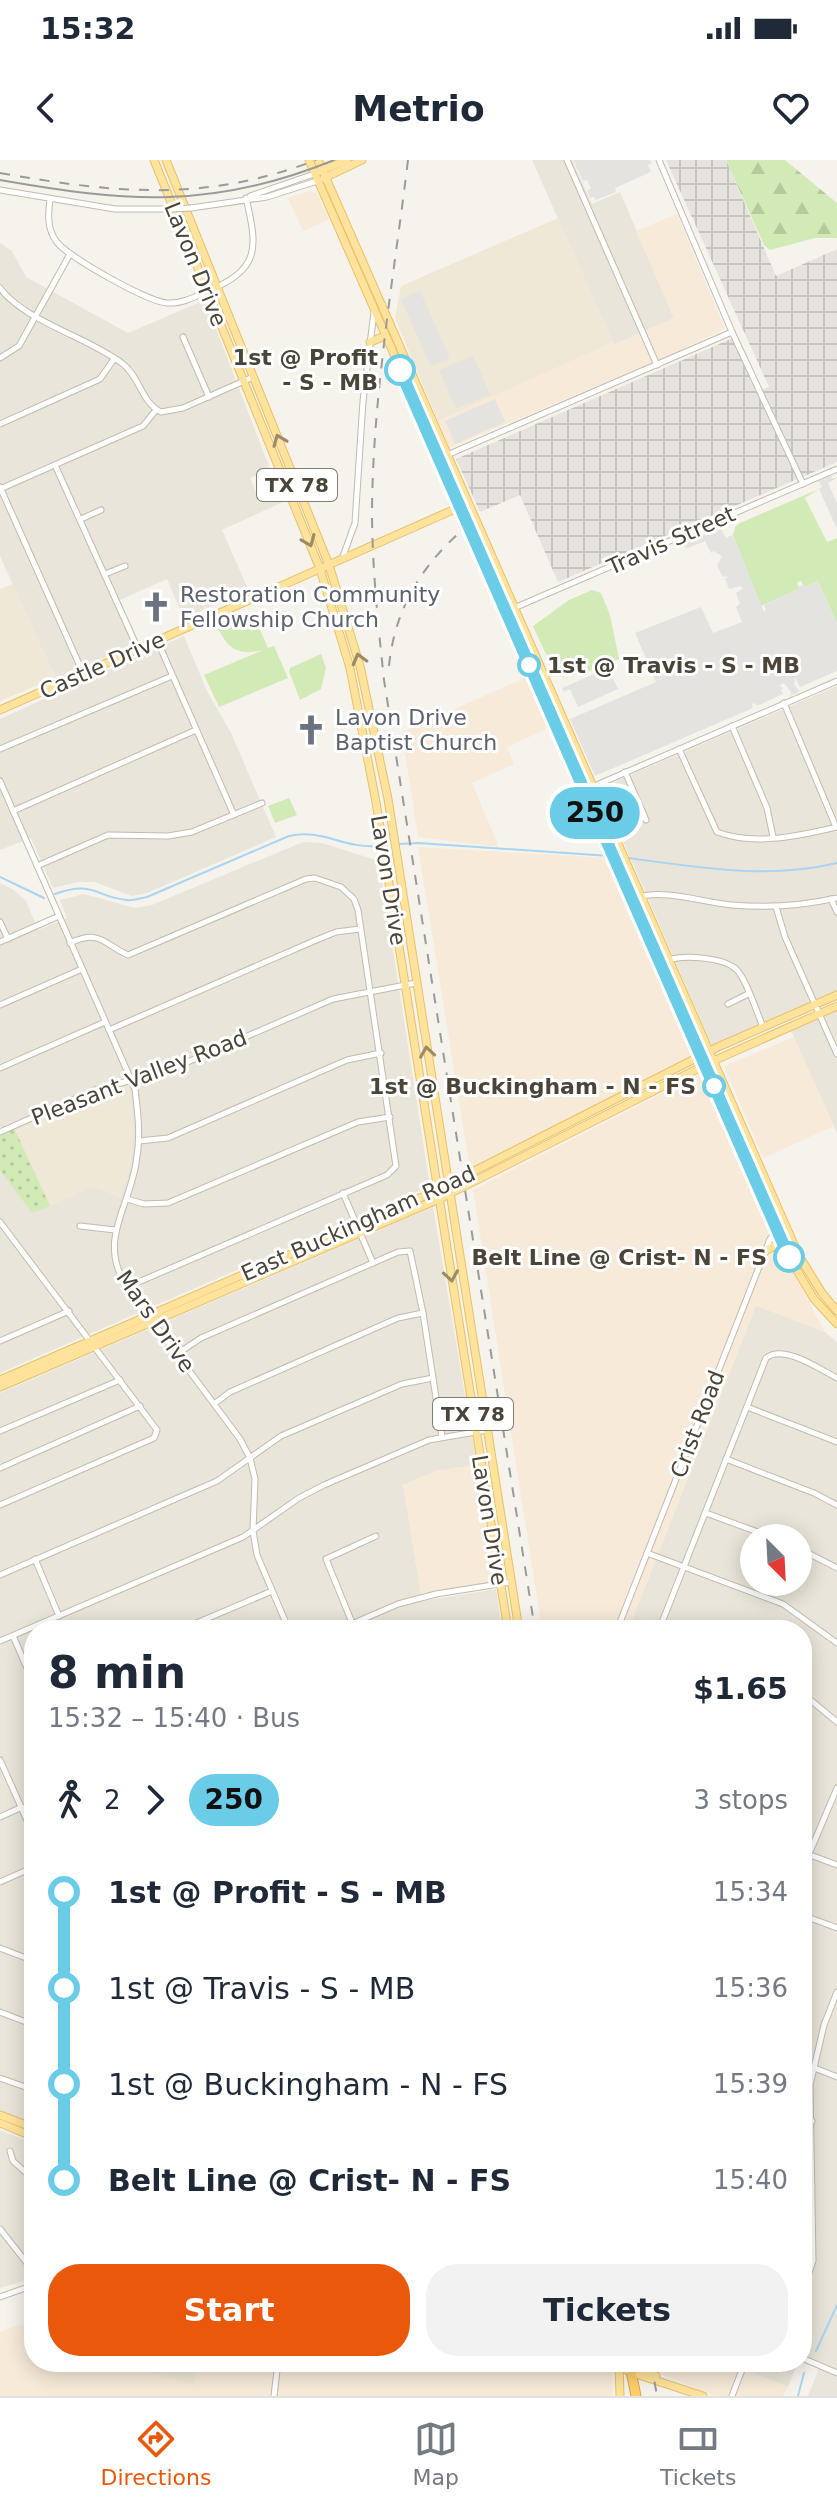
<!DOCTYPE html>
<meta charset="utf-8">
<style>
:root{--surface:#fff;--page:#f2f2f3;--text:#1f2937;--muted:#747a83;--line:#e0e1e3;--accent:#ea580c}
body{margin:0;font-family:"DejaVu Sans",sans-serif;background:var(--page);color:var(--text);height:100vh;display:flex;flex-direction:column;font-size:30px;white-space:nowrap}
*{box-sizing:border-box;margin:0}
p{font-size:26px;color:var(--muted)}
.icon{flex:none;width:44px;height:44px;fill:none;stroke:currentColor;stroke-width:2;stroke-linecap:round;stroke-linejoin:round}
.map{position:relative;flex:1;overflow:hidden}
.details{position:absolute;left:24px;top:1460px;width:788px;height:752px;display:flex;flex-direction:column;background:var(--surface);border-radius:32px;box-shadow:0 4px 20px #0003}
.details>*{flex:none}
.badge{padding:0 16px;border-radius:26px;font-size:28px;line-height:52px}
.needle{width:52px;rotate:156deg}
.tools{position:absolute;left:740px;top:1364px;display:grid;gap:16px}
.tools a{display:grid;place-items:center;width:72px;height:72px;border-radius:50%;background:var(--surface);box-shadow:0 4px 20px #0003;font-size:40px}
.map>.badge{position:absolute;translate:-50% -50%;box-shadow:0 0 0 4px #fff}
.legs{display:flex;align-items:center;gap:12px;height:88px;padding:0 24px;font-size:26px}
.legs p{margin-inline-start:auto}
.headline{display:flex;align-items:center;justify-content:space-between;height:136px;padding:0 24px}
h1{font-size:44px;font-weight:800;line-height:60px}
.button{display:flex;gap:16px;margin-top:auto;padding:16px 24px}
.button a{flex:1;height:92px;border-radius:32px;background:var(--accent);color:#fff;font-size:32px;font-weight:800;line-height:92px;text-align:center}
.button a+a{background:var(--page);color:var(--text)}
ul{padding:0 24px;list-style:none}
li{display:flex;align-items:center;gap:28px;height:96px;font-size:30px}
li i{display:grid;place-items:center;width:12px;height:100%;margin:0 10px;background:currentColor}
li i::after{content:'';width:20px;height:20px;margin:-10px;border:6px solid;border-radius:50%;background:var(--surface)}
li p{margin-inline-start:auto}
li:first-child i{background:linear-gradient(#0000 50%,currentColor 0)}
li:last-child i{background:linear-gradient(currentColor 50%,#0000 0)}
.status{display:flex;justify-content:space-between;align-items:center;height:56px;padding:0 40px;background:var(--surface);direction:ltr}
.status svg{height:22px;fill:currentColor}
header{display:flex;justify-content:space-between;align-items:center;height:104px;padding:0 24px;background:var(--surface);font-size:36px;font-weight:800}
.tabs{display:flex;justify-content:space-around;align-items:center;height:112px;border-top:2px solid var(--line);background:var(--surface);font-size:22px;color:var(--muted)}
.tabs a{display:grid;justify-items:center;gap:4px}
.tabs .selected{color:var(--accent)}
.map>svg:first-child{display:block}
.residential{fill:#eae5da;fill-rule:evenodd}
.commercial{fill:#f7ead8}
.industrial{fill:url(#industrial-grid)}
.education{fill:#efe8d6}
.grass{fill:url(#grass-dots)}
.forest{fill:url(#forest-firs)}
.park{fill:#d2eab5}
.parking{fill:#e5e3e0}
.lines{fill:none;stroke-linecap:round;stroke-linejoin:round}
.stream{stroke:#a9d4f2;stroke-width:2}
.minor-casing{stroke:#c2bbae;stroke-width:7}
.major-casing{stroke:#e6c16a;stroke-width:9}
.highway-casing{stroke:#e0a43c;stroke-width:11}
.minor{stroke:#fff;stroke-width:5}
.major{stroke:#ffe39c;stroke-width:7}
.highway{stroke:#ffcf6e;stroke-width:9}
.tram{stroke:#9a9a9a;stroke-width:2}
.rail{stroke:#9a9a9a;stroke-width:2;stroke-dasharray:10 10;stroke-linecap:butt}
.minor-bridge-casing{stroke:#c2bbae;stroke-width:7;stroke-linecap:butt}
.minor-bridge{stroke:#fff;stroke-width:5}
.oneway{stroke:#9c8c66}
.line-1-casing{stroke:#fff;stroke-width:18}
.line-1{stroke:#6bcce7;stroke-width:12}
.stop-1-dot{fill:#fff;stroke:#6bcce7;stroke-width:4}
.labels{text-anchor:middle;stroke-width:6;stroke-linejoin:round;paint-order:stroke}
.shield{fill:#fff;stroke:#817c74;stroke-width:2}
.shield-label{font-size:20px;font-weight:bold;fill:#4b4439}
.street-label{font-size:22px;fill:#4b4439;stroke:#fff}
.stop-label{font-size:22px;font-weight:bold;fill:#4b4439;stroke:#fff;text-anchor:end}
.worship-label{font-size:22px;fill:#5b616d;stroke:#fff;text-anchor:start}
</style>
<div class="status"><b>15:32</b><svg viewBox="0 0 49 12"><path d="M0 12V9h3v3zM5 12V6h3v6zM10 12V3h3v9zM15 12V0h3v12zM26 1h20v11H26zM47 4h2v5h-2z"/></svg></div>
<header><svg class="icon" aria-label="back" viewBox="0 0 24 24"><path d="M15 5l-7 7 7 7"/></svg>Metrio<svg class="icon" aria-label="heart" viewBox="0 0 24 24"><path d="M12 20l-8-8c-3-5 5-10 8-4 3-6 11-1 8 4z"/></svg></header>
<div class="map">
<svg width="837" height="2236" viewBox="0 0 837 2236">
<defs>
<pattern id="industrial-grid" width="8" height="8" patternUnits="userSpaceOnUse" patternTransform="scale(2)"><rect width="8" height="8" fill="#e6e2dd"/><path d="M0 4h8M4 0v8" fill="none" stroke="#c7c3be"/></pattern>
<pattern id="grass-dots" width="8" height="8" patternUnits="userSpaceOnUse" patternTransform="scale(2)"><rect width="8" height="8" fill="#d2eab5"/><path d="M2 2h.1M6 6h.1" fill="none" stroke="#b6ca9c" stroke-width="1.8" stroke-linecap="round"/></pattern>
<pattern id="forest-firs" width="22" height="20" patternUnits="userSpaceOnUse" patternTransform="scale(2)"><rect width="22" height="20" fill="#d2eab5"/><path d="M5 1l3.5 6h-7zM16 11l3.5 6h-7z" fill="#b6ca9c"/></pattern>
</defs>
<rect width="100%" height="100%" fill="#f6f3ec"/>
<g class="residential">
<polygon points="532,0 572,0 592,44 620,32 674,158 614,185"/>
<polygon points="0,83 12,91 26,117 128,173 205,140 270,309 250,318 260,342 280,335 283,342 222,370 248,429 184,459 167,419 120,440 138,482 56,520 0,396"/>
<polygon points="184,476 207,531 231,573 276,677 147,733 132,736 94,722 78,722 53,728 31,678 0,690 0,559"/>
<polygon points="837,526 837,831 712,886 600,628"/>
<path d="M303,682L322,683L379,701L430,1026L0,1213V723L14,730L26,741L38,770L67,758L60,740L84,734L135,748L152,745ZM129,926L133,964L132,990L128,1014L120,1037L94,1026L97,932Z"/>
<polygon points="837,851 837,973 791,871"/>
<polygon points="433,1047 477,1305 436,1311 403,1325 421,1434 423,1441 496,1429 502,1470 34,1470 34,1965 0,1951 0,1233"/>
<path d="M756,1145L825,1172L837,1182V2236H808L819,2208L802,2202V1470H628ZM754,1378H798V1422H754Z"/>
<polygon points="0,1970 34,1984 34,2118 0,2128"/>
<polygon points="725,2202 798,2202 788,2227"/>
</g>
<g class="commercial">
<polygon points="309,31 317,33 329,60 303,71 288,38"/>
<polygon points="677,54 725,169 672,194 449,288 438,261 613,182 615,185 674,158 636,71"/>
<polygon points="527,517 549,568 507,587 514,604 472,623 499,687 418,677 402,572"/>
<polygon points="418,687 609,698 695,896 470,1009"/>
<polygon points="794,877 834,966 763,998 724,906"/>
<polygon points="702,913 770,1070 825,1172 756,1146 628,1470 542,1470 473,1030"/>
<polygon points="477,1305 495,1421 421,1434 403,1325 436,1311"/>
<polygon points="34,2164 34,2202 126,2202 155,2214 193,2225 202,2202 590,2202 612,2210 613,2236 0,2236 0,2172 19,2165"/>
<polygon points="657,2202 725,2202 788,2227 783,2236 714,2236 658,2213"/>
</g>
<polygon class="industrial" points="666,0 726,0 776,116 837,89 837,302 558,422 520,335 480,352 456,299 733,178 756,232 769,227"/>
<g class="education">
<polygon points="558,58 613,182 438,261 395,158 401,126"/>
<polygon points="13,424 55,518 0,541 0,429"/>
<polygon points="129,926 133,964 132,990 128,1014 120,1037 94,1026 50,1046 14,968 97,932"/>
<polygon points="126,2202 202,2202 193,2225 155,2214"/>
</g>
<polygon class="grass" points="14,968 50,1046 32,1053 0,1010 0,975"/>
<polygon class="forest" points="726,0 785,0 837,43 837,78 815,78 770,90 764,85"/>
<g class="park">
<polygon points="819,329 805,338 827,382 837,378 837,464 818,421 804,427 801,421 797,422 799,429 761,446 733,375 735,367 740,363"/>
<path d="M592,430L601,433L610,455L619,499C562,524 558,523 533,466L569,440Z"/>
<path d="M250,454L254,456L268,488L274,486L288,518L219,547L204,515L263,490C239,495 229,491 218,468Z"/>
<polygon points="321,494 326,508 321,529 300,540 289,511 290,508"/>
<polygon points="289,638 297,655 275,663 268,646"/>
</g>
<g class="parking">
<polygon points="573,0 650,0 652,3 648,5 651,12 615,28 616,32 596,40 594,37 590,38 587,31 591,28 587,20 583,21"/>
<polygon points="420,131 450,198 431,207 401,139"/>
<polygon points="473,196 490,234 456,249 439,210"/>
<polygon points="495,239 505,262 455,284 445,261"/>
<polygon points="832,315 831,318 837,318 828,323 837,343 837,369 819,329 822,327 818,321"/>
<polygon points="722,362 720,367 726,378 732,375 735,380 764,452 766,450 764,445 799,429 799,426 803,425 804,427 818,421 837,464 837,511 800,527 795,517 794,525 800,531 790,536 791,532 784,523 779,526 783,528 781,530 783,534 757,546 755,543 752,544 753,548 595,616 570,559 656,522 635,473 701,447 713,473 742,462 736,447 740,444 736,433 744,428 739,426 729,429 725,419 728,417 722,416 717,405 722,396 714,391 711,393 705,381 688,388 672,384 704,370 703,375 714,370 710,367"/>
<polygon points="608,508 618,529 578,547 570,529 564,532 562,528"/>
</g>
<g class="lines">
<g class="stream">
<polyline points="400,684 418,683 610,696"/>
<path d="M628,698C698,707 767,720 837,703"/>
<polyline points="0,717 44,738"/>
<path d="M55,734C94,720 95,737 127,740C133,741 141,738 147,737L289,676C321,668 344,689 378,686"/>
<polyline points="816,2191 837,2145"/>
<polyline points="798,2236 804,2213"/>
</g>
<g class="minor-casing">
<g id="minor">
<polyline points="567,0 657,205"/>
<polyline points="659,0 732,172 803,324"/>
<polyline points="0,30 115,49 171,49"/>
<polyline points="250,36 314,14"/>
<path d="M50,39C48,54 47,68 56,81C66,96 148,142 167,143C181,144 195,137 208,131C260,109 258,89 246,38"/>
<polyline points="191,48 267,37 317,21"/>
<path d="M0,128C24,161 90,178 123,204C140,217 141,242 161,252L183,248L253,217"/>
<polyline points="183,177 209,237"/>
<polyline points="0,198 19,186 70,94"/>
<polyline points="0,264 100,219 114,199"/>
<polyline points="447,295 732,172"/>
<polyline points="55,305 138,489"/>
<polyline points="0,327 83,513"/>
<polyline points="0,329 143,266 156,250"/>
<polyline points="81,359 101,350"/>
<polyline points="342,399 355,363 363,241 374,152"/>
<polyline points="105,414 125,406"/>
<polyline points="514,448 837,309"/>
<polyline points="157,480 234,655"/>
<polyline points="784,543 836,667"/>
<polyline points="732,566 767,648 773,677"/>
<polyline points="0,589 172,516"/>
<path d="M679,589L717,672C754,686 800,676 837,667"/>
<polyline points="625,612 646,660"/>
<path d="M0,621L135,929C138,954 141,977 136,1003C129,1049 97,1081 127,1127L240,1279L250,1298L255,1319L253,1371L257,1395L289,1470"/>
<polyline points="585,630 837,521"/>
<polyline points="13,651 196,570"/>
<polyline points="37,706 108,675 168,676 192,672 262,643"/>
<path d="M640,737C663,729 706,743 732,745C768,748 802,746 837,738"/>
<polyline points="831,739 837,752"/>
<polyline points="776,747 785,777 837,894"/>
<polyline points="0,762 8,779"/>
<polyline points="0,782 59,756"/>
<path d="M70,783C101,769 103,784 128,795L306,719L315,718L341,727L354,739L358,750L396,1006L387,1015L127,1127"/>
<path d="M668,800C684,795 722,797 736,809C746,818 757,853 763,867"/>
<polyline points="728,844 748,834"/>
<polyline points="0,845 82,809"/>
<polyline points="109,870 314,781 336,772 360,769"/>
<polyline points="0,908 105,862"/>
<polyline points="0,972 95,930 169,910 333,839 416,823"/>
<polyline points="139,981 168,978 347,900 381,893"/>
<polyline points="343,1033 373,1103"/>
<polyline points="127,1039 144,1044 168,1043 358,962 390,957"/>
<polyline points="0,1062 157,1270 154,1278 0,1345"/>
<polyline points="80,1066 115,1070"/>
<polyline points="0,1181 69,1151"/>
<polyline points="177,1194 201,1178 398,1092 410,1091 423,1153 442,1277"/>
<polyline points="214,1244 230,1232 398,1158 423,1153"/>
<polyline points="747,1247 837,1282"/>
<polyline points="0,1271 120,1220"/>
<polyline points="726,1299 814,1333 837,1345"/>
<polyline points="0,1308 140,1246"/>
<polyline points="706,1353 774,1378"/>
<polyline points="798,1388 837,1408"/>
<polyline points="647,1393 783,1444 837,1483"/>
<polyline points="35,1399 59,1456"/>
<polyline points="0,1415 217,1321 281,1276 402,1224 433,1218"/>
<polyline points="662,1463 685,1470"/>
<polyline points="180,1470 272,1431"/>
<polyline points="338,1470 398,1444 436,1434 511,1422"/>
<polyline points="355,1470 326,1399 376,1376"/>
<polyline points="617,1470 770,1079 786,1065"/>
<path d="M659,1470L766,1198C784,1184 819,1209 837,1218"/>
<polyline points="13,1476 34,1524"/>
<polyline points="0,1481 243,1377 299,1338 324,1325 429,1280 487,1270"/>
<polyline points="802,1533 837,1562"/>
<polyline points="0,1600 34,1676"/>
<polyline points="0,1657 22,1647"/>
<polyline points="802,1692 837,1705"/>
<polyline points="809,1694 837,1628"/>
<polyline points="0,1722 34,1707"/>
<polyline points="802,1755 837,1768"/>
<polyline points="802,1773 809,1758"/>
<polyline points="0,1788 34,1801"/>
<polyline points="0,1852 34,1865"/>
<polyline points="802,1903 837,1917"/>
<polyline points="0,1918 34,1930"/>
<polyline points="802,1961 812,1961"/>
<polyline points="10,1991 13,2001 34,2020"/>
<polyline points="802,2024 812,2025"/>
<polyline points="0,2069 34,2112"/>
<polyline points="802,2084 812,2083"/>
<polyline points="802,2133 813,2101 810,1925 824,1865 837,1832"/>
<polyline points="0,2137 34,2125"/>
<polyline points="802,2198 837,2213"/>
<polyline points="274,2236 278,2202"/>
<polyline points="732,2236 745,2202"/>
</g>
</g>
<g class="major-casing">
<g id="major">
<polyline points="154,0 320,409 350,508 376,642 508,1470"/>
<polyline points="166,0 329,405 360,506 388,639 519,1470"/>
<polyline points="309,0 789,1097 814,1139 837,1164"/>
<polyline points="318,0 799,1096 822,1133 837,1151"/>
<polyline points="320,11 347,0"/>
<polyline points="324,18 362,0"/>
<polyline points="370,182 385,176"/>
<polyline points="0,550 462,346"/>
<polyline points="765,1091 774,1086 785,1088"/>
<polyline points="0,1220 429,1034 720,886 837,835"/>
<polyline points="0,1227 439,1039 713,901 837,846"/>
<polyline points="0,1955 34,1968"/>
<polyline points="0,1963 34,1977"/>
<polyline points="613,2202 630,2212 703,2236"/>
<polyline points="619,2204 620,2236"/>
<polyline points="626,2206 656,2216"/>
</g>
</g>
<g class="highway-casing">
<polyline id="highway" points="630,2206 636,2236"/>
</g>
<use href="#minor" class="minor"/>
<use href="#major" class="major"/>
<use href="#highway" class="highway"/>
<path class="tram" d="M0,20C126,42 212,50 334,0"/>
<g class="rail">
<path d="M408,0C394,116 373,233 372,350C372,407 378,463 384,520L535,1470"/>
<path d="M0,13C114,33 205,43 316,0"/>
<path d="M389,506C394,453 419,409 458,374"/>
<polyline points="651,2202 657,2236"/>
</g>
<g class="minor-bridge-casing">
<polyline id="minor-bridge" points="171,49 191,48"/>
</g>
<use href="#minor-bridge" class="minor-bridge"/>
</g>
<defs><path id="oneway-chevron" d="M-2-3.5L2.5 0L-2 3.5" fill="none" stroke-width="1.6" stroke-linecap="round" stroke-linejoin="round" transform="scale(2)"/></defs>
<g class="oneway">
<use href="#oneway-chevron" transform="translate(279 280) rotate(-112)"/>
<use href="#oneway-chevron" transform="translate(309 381) rotate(68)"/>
<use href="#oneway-chevron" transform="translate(359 499) rotate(-105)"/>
<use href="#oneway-chevron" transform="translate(427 892) rotate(-99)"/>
<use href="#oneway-chevron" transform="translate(451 1116) rotate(81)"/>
</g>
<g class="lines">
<g class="line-1-casing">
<polyline id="line-1" points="400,210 789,1097"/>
</g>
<use href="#line-1" class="line-1"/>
</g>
<defs>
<g id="church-bare" transform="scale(2.4)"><path d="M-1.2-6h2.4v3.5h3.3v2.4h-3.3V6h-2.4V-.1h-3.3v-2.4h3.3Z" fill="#6b7280" stroke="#fff" stroke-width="2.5" paint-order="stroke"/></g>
</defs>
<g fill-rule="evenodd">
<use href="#church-bare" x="156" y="447"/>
<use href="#church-bare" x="311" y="570"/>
</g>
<g class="stop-1-dot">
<circle cx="400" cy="210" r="14"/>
<circle cx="529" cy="505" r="10"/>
<circle cx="714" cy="926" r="10"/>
<circle cx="789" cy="1097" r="14"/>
</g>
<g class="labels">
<g class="shield">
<rect x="257" y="309" width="80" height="32" rx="6"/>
<rect x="433" y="1238" width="80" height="32" rx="6"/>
</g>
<g class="shield-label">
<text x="297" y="332">TX 78</text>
<text x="473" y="1261">TX 78</text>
</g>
<g class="street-label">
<text transform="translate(196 104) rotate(68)" y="8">Lavon Drive</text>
<text transform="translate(671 380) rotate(-24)" y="8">Travis Street</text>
<text transform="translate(102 505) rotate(-24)" y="8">Castle Drive</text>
<text transform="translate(389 720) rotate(81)" y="8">Lavon Drive</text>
<text transform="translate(139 917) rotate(-21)" y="8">Pleasant Valley Road</text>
<text transform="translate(358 1063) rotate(-24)" y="8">East Buckingham Road</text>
<text transform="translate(156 1161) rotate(55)" y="8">Mars Drive</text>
<text transform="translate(697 1264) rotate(-69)" y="8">Crist Road</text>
<text transform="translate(490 1360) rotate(81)" y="8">Lavon Drive</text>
</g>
<g class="stop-label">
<text x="378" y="205">1st @ Profit<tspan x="378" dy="25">- S - MB</tspan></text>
<text x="547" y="513" text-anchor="start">1st @ Travis - S - MB</text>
<text x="696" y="934">1st @ Buckingham - N - FS</text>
<text x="767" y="1105">Belt Line @ Crist- N - FS</text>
</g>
<g class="worship-label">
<text x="180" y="442">Restoration Community<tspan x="180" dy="25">Fellowship Church</tspan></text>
<text x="335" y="565">Lavon Drive<tspan x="335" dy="25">Baptist Church</tspan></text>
</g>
</g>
</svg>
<div class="tools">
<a><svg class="needle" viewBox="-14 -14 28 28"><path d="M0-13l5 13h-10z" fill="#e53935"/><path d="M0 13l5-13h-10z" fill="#747a83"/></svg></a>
</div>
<b class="badge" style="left:595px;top:653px;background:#6bcce7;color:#111">250</b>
<section class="details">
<div class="headline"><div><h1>8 min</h1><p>15:32 – 15:40 · Bus</p></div><b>$1.65</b></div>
<div class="legs"><svg class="icon" aria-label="walk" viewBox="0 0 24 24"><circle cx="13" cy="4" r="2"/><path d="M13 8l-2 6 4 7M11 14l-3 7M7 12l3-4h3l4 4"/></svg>2<svg class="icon" aria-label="forward" viewBox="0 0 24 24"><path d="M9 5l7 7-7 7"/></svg><b class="badge" style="background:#6bcce7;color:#111">250</b><p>3 stops</p></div>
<ul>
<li><i style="color:#6bcce7"></i><b>1st @ Profit - S - MB</b><p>15:34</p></li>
<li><i style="color:#6bcce7"></i><span>1st @ Travis - S - MB</span><p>15:36</p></li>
<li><i style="color:#6bcce7"></i><span>1st @ Buckingham - N - FS</span><p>15:39</p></li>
<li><i style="color:#6bcce7"></i><b>Belt Line @ Crist- N - FS</b><p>15:40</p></li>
</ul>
<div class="button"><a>Start</a><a>Tickets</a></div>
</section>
</div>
<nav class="tabs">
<a class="selected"><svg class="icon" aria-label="directions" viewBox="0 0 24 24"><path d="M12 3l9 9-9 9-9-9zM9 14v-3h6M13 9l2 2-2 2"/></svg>Directions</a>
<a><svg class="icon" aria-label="map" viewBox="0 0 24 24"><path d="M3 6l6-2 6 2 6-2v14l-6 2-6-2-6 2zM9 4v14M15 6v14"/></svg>Map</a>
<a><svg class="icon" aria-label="tickets" viewBox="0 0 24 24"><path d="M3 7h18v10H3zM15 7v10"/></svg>Tickets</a>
</nav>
